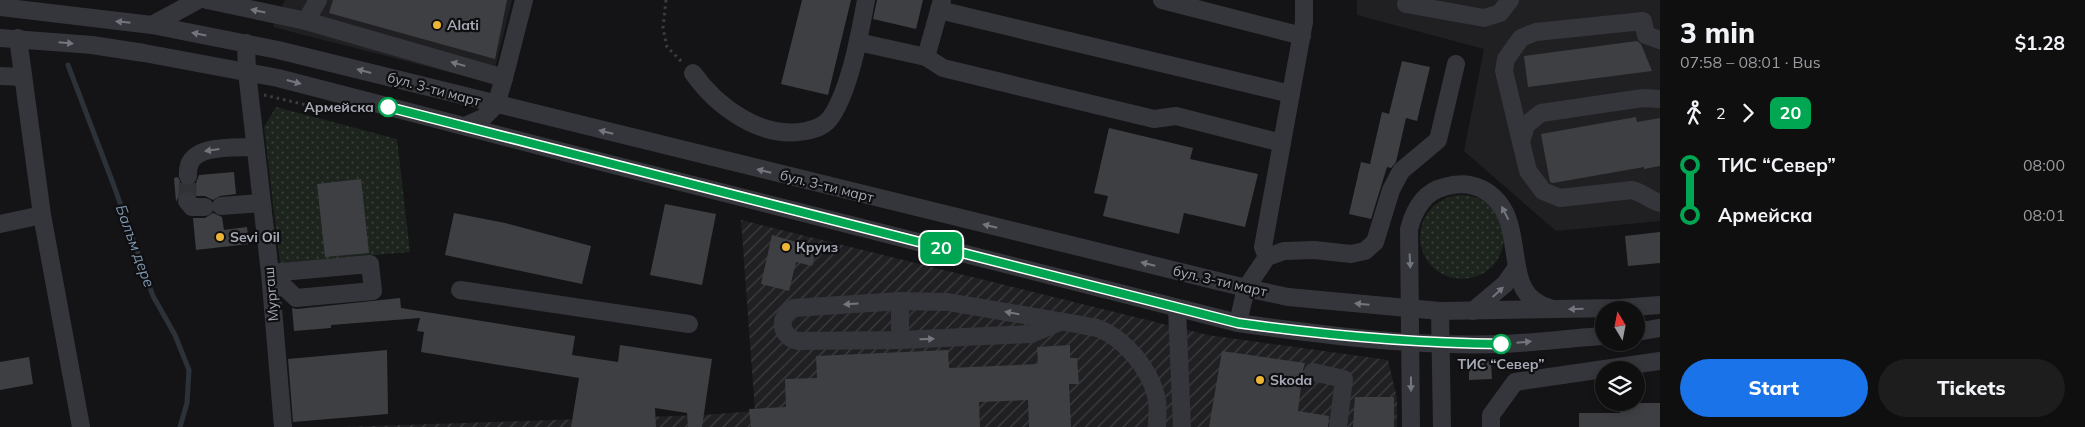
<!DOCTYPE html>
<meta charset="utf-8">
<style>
:root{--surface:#0f0f10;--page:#1d1d1e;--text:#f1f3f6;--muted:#9b9c9f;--line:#2f2f30;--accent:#1a73e8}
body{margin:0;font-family:Mulish,sans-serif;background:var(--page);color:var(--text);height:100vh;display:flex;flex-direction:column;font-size:19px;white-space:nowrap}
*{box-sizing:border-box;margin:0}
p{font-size:16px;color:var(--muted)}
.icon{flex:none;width:28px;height:28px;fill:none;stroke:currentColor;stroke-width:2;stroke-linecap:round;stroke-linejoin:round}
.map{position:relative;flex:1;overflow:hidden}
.sheet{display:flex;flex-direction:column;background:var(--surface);width:425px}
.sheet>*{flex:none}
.badge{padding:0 10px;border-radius:8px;font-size:18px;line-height:32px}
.needle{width:32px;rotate:350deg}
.tools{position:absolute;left:1595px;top:301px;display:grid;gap:10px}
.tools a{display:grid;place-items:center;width:50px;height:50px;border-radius:50%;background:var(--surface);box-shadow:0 2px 8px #0003,0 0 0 1px var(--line);font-size:25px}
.map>.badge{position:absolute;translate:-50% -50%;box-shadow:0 0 0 2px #fff}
.legs{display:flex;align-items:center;gap:8px;height:55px;padding:0 20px;font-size:16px}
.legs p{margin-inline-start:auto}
.summary{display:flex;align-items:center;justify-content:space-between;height:85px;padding:0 20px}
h1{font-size:28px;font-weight:800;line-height:38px}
.cta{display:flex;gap:10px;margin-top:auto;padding:10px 20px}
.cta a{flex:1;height:58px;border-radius:30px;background:var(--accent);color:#fff;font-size:20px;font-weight:800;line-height:58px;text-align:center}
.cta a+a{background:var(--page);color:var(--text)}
ul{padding:0 20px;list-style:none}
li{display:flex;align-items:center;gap:18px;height:50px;font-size:19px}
li i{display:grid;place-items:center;width:8px;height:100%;margin:0 6px;background:currentColor}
li i::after{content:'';width:12px;height:12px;margin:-6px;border:4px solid;border-radius:50%;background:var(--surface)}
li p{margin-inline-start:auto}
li:first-child i{background:linear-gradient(#0000 50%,currentColor 0)}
li:last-child i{background:linear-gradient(currentColor 50%,#0000 0)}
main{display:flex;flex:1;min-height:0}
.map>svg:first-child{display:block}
.built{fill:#202023}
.industrial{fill:url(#industrial-furrows)}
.grass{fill:url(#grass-dots)}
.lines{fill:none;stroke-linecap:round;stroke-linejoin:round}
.stream{stroke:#2b3239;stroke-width:5}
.building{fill:#3e3f43}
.minor-tunnel{stroke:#313236;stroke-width:18;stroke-dasharray:18 9;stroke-linecap:butt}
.path{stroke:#3b3d42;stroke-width:3;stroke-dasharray:2.5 4;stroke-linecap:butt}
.minor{stroke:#35363b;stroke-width:18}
.oneway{fill:#73767f}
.line-1-casing{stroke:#fff;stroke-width:11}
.line-1{stroke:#00a651;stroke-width:8}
.poi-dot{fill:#edb535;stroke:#0f0f11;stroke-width:2}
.stop-1-dot{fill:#fff;stroke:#00a651;stroke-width:2.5}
.labels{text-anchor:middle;stroke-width:4.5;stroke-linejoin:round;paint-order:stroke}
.poi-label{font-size:14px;font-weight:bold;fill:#a6aab6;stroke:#0f0f11;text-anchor:start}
.street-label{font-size:14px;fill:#a6aab6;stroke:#0f0f11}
.stop-label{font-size:14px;font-weight:bold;fill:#a6aab6;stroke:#0f0f11;text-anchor:end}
.water-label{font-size:15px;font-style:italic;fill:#7e97b0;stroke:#0f0f11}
</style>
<main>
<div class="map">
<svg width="1660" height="427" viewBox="0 0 1660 427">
<defs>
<pattern id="industrial-furrows" width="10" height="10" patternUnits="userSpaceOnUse" patternTransform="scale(1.25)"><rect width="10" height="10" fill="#202023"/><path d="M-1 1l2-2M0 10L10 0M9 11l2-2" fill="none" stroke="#3d3e41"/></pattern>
<pattern id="grass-dots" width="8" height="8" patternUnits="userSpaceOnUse" patternTransform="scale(1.25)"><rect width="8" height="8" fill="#1c241d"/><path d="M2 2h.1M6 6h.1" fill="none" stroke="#3a413c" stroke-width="1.8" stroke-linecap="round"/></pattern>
</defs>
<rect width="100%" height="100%" fill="#141416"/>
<g class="built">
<polygon points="285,0 512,0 491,83 273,27"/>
<polygon points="1357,0 1660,0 1660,221 1556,231 1464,151 1484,49 1357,15"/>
</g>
<polygon class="industrial" points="741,220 1208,335 1388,360 1397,398 1397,427 341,427 704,415 755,411"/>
<g class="grass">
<polygon points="276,107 397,139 410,252 280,263 264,127"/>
<circle cx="1462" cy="237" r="42"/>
</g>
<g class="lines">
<polyline class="stream" points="68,65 114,186 153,296 175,335 189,370 187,403 180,427"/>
</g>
<g class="building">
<polygon points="333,0 507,0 495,59 329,13"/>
<polygon points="802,0 851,0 828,95 781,84"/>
<polygon points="877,0 923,0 916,29 873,19"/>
<polygon points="1637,41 1641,44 1652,71 1528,87 1524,56"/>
<polygon points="1402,61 1430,67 1417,121 1406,118 1396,162 1391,168 1387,167 1371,219 1349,214 1361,162 1370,164 1382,112 1389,114"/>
<polygon points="1636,117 1637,122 1660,118 1660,166 1644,169 1644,167 1553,183 1550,182 1541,134"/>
<polygon points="1109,128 1193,148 1190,159 1258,174 1245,227 1184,213 1179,234 1103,216 1108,196 1094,193"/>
<polygon points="234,172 236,194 220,196 213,200 205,196 197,196 191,191 186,191 180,193 176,202 174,178 178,177 181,184 187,187 196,183 199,175"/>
<polygon points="361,179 369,253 325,257 317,184"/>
<polygon points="665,204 716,214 702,285 650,275"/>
<polygon points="213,213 222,217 224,230 247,227 249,244 196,250 193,218 205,218"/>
<polygon points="454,213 505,223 591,246 582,284 445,255"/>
<polygon points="1660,232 1660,263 1628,266 1625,236"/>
<polygon points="772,235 817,248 812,266 796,262 789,291 761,284"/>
<polygon points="400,298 401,308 575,336 572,355 618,362 620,345 712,359 702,427 688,427 687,413 655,408 656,427 571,427 579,378 421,352 424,332 417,331 420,318 331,325 331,328 294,331 292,308 297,309"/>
<polygon points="1070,345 1070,358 1077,358 1079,384 1069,384 1071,427 1029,427 1028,400 979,402 980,427 751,427 749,409 786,407 785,379 817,378 816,356 948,350 949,368 1038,364 1037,347"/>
<polygon points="387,350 388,414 293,422 288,359"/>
<polygon points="1222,351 1305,363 1303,370 1298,411 1329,416 1328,427 1209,427"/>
<polygon points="29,357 33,384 0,390 0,362"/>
<polygon points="1469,361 1491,361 1492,379 1469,380"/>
<polygon points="1355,397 1394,397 1394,427 1353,427"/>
<polygon points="1620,403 1660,403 1660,427 1579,427 1579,413 1620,413"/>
</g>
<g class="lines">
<polyline class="minor-tunnel" points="187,201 188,176"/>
<g class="path">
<polyline points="666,0 663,28 667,47 682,62"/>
<polyline points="264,95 324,109"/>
</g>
<g class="minor">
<polyline points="207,0 306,21 504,78"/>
<polyline points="942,0 926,57 943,68 1154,119 1176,116 1282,143"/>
<polyline points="1162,0 1302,36"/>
<polyline points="1406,4 1484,18 1500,13 1510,0"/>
<polyline points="0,7 152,25 278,50 1246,288 1288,297 1440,311 1620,308 1660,305"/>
<polyline points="939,10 1291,94"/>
<polyline points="306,21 318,0"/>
<polyline points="152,25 198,0"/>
<path d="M0,38L92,45L144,53L278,78L606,163L1238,323C1323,335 1415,347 1501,344C1535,343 1570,338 1604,336"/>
<polyline points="18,38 42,215 81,427"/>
<polyline points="858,42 926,57"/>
<polyline points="246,43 247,72 270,273 283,427"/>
<path d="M693,73C717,107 762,140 806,131C816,129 825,126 831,117C850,89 860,33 866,0"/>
<polyline points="0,76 23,77"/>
<path d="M1660,99L1643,98L1541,113L1526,125L1521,142L1528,171L1543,191L1560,198L1632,190C1643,193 1650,200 1660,203"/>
<polyline points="465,126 483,118 496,105 504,78 524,0"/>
<polyline points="1521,142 1504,71 1506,59 1521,38 1536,32 1643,21 1646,35 1660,40"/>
<path d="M188,176C185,143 231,148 255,147"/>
<polyline points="187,201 192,207 205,207"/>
<polyline points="221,206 261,203"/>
<polyline points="0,224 42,215"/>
<polyline points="1267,257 1263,247 1304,22 1304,0"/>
<polygon points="370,264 373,291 296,298 270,273"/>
<polyline points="460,290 689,324"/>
<polyline points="900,301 900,340"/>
<polyline points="1177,308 1182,427"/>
<polyline points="1440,311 1442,427"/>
<polyline points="1473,311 1505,284 1517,267"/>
<path d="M1060,322L1031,334L900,340L798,341C780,337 777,316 794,308L900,301L948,302L1082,325C1088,327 1095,327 1100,329C1126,340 1150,370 1156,396C1159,406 1157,417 1157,427"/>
<polyline points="1238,323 1246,288 1267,257 1284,251 1314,250 1351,254 1365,251 1375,242 1391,190 1401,171 1438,140 1456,64"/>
<polyline points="1636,332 1660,328"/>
<polyline points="1313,372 1344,379 1338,427"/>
<path d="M1411,427L1409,229C1414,210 1424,192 1444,187C1457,183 1470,183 1482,189C1535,217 1494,294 1550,308"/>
<polyline points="1491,427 1491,415 1515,382 1660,361"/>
</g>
</g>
<defs><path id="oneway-solid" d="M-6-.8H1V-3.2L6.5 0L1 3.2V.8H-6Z" transform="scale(1.25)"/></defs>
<g class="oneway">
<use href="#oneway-solid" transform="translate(258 11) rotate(-168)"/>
<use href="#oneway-solid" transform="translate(123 22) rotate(-174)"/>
<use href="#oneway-solid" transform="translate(199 34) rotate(-169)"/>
<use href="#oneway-solid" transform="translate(66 43) rotate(5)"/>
<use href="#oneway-solid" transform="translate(458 64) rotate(-164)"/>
<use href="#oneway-solid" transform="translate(364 71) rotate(-165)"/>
<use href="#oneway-solid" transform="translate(294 82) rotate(15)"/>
<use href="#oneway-solid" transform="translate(606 132) rotate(-166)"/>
<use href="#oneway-solid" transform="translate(212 150) rotate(172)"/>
<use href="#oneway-solid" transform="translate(764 171) rotate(-166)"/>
<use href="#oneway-solid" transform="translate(1505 213) rotate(-117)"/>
<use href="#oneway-solid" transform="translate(990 226) rotate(-166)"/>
<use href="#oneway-solid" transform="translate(1410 261) rotate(87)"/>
<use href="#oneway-solid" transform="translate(1148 264) rotate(-166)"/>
<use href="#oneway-solid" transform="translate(1498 292) rotate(-43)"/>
<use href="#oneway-solid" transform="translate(851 304) rotate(177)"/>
<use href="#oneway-solid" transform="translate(1362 304) rotate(-175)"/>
<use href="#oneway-solid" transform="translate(1576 309) rotate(179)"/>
<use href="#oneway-solid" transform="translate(1012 313) rotate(-170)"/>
<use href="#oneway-solid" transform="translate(927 339) rotate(-2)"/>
<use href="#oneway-solid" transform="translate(1524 342) rotate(-5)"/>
<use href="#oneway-solid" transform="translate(1411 384) rotate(90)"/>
</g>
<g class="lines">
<g class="line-1-casing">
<path id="line-1" d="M388,107L1238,323C1325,335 1413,343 1501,344"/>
</g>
<use href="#line-1" class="line-1"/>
</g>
<g class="poi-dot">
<circle cx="437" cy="25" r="5"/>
<circle cx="220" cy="237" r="5"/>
<circle cx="786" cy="247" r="5"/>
<circle cx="1260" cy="380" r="5"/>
</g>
<g class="stop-1-dot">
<circle cx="388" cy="107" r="9"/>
<circle cx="1501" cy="344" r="9"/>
</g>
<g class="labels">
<g class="poi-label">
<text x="447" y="30">Alati</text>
<text x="230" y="242">Sevi Oil</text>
<text x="796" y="252">Круиз</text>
<text x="1270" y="385">Skoda</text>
</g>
<g class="street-label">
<text transform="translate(434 89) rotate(15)" y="5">бул. 3-ти март</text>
<text transform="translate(827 186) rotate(14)" y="5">бул. 3-ти март</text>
<text transform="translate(1220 281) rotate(13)" y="5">бул. 3-ти март</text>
<text transform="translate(271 294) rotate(-95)" y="5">Мургаш</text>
</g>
<g class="stop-label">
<text x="374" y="112">Армейска</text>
<text x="1501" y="369" text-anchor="middle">ТИС “Север”</text>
</g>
<g class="water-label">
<text transform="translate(135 246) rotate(70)" y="5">Балъм дере</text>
</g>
</g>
</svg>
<div class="tools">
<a><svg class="needle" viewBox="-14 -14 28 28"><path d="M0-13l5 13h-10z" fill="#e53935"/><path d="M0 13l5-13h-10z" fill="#9b9c9f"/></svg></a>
<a><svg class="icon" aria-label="layers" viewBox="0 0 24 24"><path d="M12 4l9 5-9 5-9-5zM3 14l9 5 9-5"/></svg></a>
</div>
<b class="badge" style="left:941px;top:248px;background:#00a651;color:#fff">20</b>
</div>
<section class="sheet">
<div class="summary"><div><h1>3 min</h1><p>07:58 – 08:01 · Bus</p></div><b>$1.28</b></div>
<div class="legs"><svg class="icon" aria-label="walk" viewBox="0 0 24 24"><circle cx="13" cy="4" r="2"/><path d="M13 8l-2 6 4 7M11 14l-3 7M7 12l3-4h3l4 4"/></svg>2<svg class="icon" aria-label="forward" viewBox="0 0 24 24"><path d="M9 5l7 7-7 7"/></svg><b class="badge" style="background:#00a651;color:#fff">20</b></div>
<ul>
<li><i style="color:#00a651"></i><b>ТИС “Север”</b><p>08:00</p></li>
<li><i style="color:#00a651"></i><b>Армейска</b><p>08:01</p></li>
</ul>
<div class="cta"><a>Start</a><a>Tickets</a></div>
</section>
</main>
